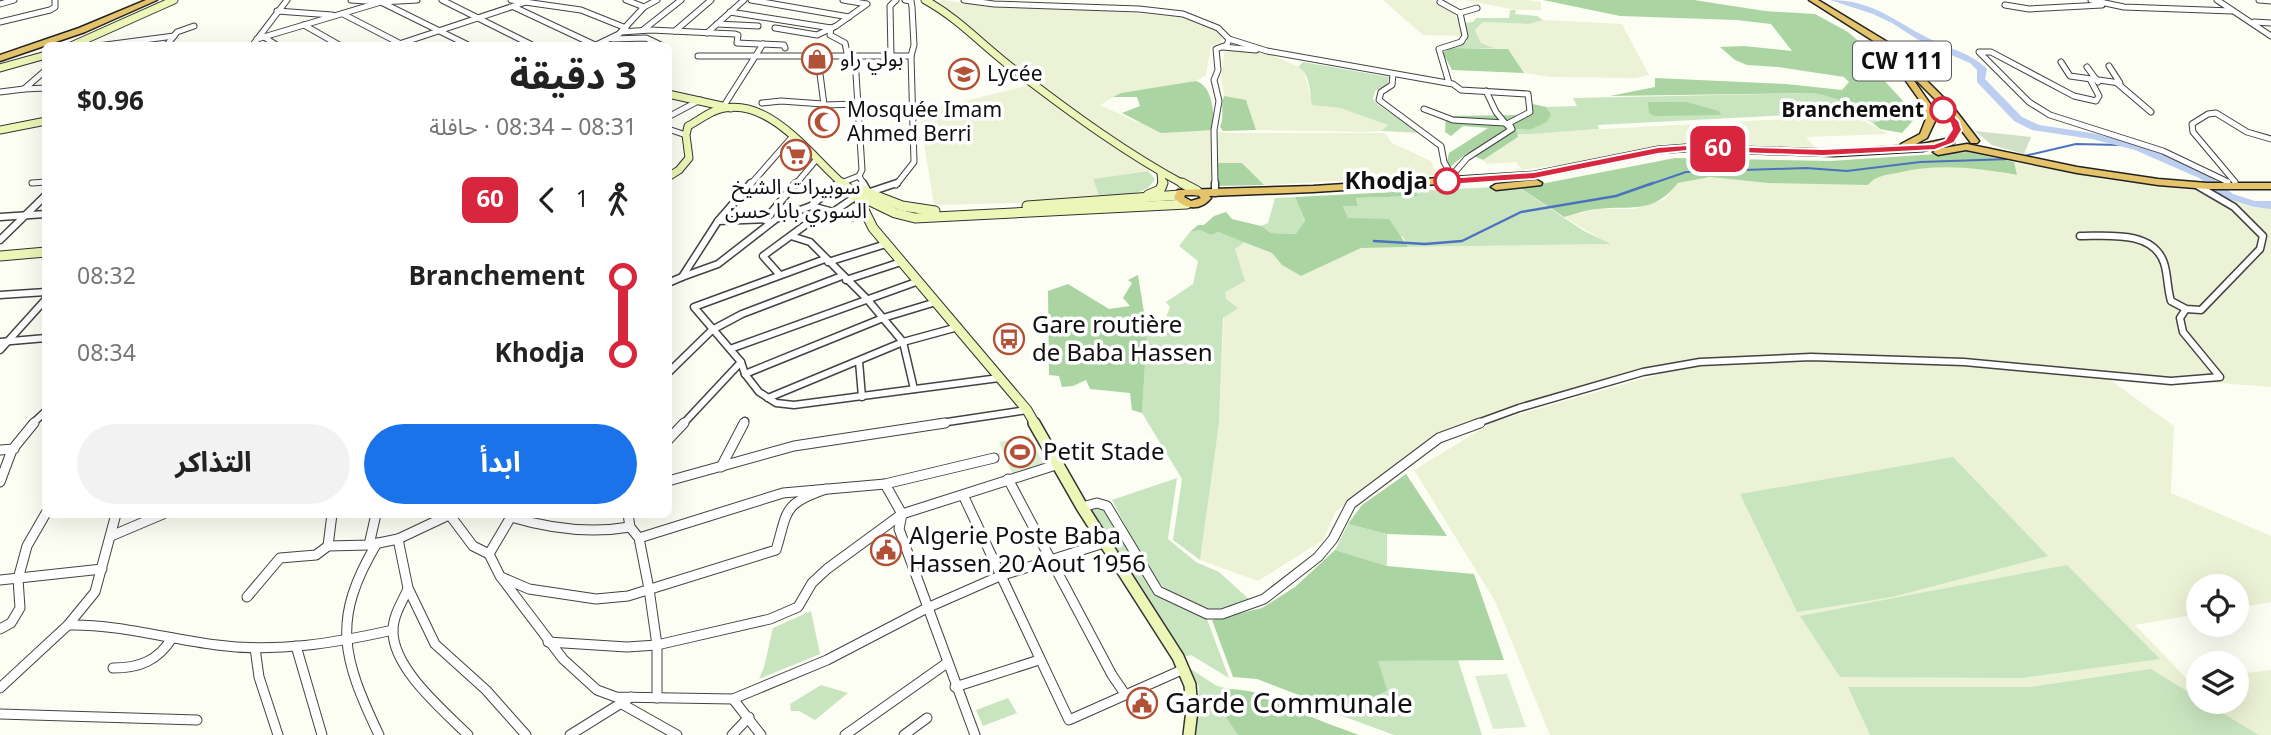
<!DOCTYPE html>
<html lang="ar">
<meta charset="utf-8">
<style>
:root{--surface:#fff;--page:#f2f2f2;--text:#222;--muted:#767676;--accent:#1a73e8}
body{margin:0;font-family:Georgia,"Noto Sans Arabic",serif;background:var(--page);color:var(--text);direction:rtl;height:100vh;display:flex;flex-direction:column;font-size:26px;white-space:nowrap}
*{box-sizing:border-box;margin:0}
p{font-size:23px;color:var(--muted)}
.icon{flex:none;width:38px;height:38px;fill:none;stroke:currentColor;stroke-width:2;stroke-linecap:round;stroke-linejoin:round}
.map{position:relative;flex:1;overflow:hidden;direction:ltr}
.sheet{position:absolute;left:42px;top:42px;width:630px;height:476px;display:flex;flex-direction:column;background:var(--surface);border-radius:10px;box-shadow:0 7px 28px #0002;direction:rtl}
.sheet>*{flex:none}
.badge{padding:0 14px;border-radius:10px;font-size:24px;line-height:46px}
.fabs{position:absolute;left:2186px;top:574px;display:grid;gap:14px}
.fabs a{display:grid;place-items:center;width:63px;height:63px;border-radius:50%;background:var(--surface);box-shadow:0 7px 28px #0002;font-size:35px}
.map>.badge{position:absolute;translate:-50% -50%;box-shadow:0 0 0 4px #fff}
.legs{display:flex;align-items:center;gap:10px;height:77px;padding:0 35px;font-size:23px}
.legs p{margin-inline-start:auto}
.head{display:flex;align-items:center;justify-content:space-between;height:119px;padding:0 35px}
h1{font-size:38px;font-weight:700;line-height:52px}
.button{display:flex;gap:14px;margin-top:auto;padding:14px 35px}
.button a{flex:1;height:80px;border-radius:42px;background:var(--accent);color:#fff;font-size:28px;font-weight:700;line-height:80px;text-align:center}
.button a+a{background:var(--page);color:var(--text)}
ul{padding:0 35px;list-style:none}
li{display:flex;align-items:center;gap:24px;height:77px;font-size:26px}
li i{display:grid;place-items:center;width:10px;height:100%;margin:0 9px;background:currentColor}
li i::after{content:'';width:18px;height:18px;margin:-9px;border:5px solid;border-radius:50%;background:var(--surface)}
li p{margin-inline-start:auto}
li:first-child i{background:linear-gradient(#0000 50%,currentColor 0)}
li:last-child i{background:linear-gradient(currentColor 50%,#0000 0)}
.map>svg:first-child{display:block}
.farmland{fill:#ecf2d5}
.green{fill:#c9e5c0}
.forest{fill:#aad4a1}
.cemetery{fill:#d0dfc5}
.pitch{fill:#dcedd1}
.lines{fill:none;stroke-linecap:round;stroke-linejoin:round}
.stream-far1{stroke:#4c72bf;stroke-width:2}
.stream{stroke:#4c72bf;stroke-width:2.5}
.river{fill:#bdcff0;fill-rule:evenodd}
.street-far2-casing{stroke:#434343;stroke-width:7}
.street-far1-casing{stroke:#434343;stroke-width:9}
.street-casing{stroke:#434343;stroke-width:11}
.secondary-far2-casing{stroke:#323232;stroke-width:9}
.secondary-far1-casing{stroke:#323232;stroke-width:11}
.secondary-casing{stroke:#323232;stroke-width:14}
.highway-casing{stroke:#212121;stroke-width:3}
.street-far2{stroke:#fff;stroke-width:5}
.street-far1{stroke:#fff;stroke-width:6}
.street{stroke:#fff;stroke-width:9}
.secondary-far2{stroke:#ecf6b6;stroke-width:7}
.secondary-far1{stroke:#ecf6b6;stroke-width:9}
.secondary{stroke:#ecf6b6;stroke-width:11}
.highway{fill:#e4c36b;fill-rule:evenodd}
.line-1{fill:#d7263d;stroke:#fff;stroke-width:2}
.stop-1-dot{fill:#fff;stroke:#d7263d;stroke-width:3.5}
.labels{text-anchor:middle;stroke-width:7;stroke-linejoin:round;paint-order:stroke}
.far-poi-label{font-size:21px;fill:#101010;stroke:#fff;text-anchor:start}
.far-stop-label{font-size:21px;font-weight:bold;fill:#101010;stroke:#fff;text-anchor:end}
.shield{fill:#fff;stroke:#585858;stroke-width:2}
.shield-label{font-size:23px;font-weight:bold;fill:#101010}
.stop-label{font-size:24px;font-weight:bold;fill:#101010;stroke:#fff;text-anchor:end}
.poi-label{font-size:24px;fill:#101010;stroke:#fff;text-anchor:start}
.near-poi-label{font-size:28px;fill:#101010;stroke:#fff;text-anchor:start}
</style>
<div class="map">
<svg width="2271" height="735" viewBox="0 0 2271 735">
<rect width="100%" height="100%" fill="#fdfef3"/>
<g class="farmland">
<polygon points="943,0 996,7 1100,10 1188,18 1218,29 1222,37 1221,43 1211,46 1206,75 1196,81 1165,87 1121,93 1100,105 1137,122 1228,133 1385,133 1392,143 1431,161 1437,175 1264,185 1242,163 1215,186 1203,187 1178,178 1165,168 1094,179 1101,201 934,205 919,112 1039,83 937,3"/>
<polygon points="1383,0 1431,0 1442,4 1449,8 1458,19 1462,36 1423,35"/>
<polygon points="1465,0 1527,0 1541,2 1541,10 1516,10"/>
<polygon points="1543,20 1622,24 1649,75 1636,78 1551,77 1524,73 1508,49 1494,48 1481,43 1475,30 1483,22 1529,24"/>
<polygon points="1225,48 1270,54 1303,69 1313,105 1340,108 1389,125 1381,131 1368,132 1256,130 1247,102 1224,96 1221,77"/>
<polygon points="1784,119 1861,119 1888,134 1806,137 1815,147 1664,144 1568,164 1522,170 1516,162 1487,164 1483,160 1518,137 1517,134"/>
<polygon points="2014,162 2109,180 2206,192 2256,208 2271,208 2271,387 2102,374 2174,426 2171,493 2271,536 2271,602 2237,608 2236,586 2198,586 2198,614 2135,625 2189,681 2198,680 2198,702 2236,702 2237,674 2271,670 2271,735 1550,735 1495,601 1414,470 1495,421 1695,364 1751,356 1693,362 1552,398 1430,441 1336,511 1323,540 1258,581 1200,560 1219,424 1225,292 1235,248 1245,242 1272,253 1282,265 1301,276 1361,248 1609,244 1564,217 1597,209 1634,209 1665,199 1678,183 1710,177 1768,183 1868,185 1873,178 1924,166 1972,168 2016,175"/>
</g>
<g class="green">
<polygon points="1510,10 1516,10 1515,14 1537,16 1543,20 1529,24 1483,22 1475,30 1481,43 1494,48 1450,48 1467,42 1464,23 1473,22 1476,18 1509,18"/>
<path d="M1303,62L1389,77L1387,85L1375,91L1373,99L1378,105L1421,133L1381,131L1388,125L1340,108L1312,105C1310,92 1310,73 1298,67Z"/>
<path d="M1813,93C1830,96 1843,103 1861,103L1881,121L1873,123L1853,114H1809L1598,125L1599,129L1529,134H1517L1515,129L1529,130L1551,114L1546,107L1577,106L1573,98Z"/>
<path d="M1148,171L1155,179C1145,198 1118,194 1099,195L1093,179Z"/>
<polygon points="1516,186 1584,231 1611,244 1408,247 1403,237 1348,218 1343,206 1358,206 1356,198 1417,196 1414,191"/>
<polygon points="1295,197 1305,222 1297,234 1271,233 1261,226 1268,223 1275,198"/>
<polygon points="1200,230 1211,235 1218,232 1245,242 1235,249 1245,281 1225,292 1226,299 1238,308 1223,318 1219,424 1200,560 1173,540 1182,479 1142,413 1147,331 1164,323 1170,307 1166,302 1193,284 1198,261 1179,246 1190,232"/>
<polygon points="1953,457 2048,556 1892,597 1797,612 1740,494"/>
<polygon points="1177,478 1168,539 1196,562 1219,572 1251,601 1238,607 1209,610 1175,596 1153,578 1112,500"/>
<polygon points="1102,506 1135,558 1152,592 1207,619 1229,678 1191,655 1183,657 1087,508"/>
<polygon points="1348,524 1387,534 1387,566 1335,550"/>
<polygon points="2067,565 2160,659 2022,678 1840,677 1800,616"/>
<path d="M811,611L820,654L759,679C767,663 768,646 773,628Z"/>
<polygon points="1458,660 1482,735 1394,735 1318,707 1365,703 1377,661"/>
<polygon points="1189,668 1217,686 1230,689 1222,712 1238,735 1196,735 1199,687"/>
<polygon points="2151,669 2198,698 2198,702 2204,702 2259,735 1870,735 1848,687 2031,687"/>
<polygon points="821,685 848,693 815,720 799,711 791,711 790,704"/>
<polygon points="1008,698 1017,713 983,726 976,710"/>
</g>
<g class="forest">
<path d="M1543,0H1694L1765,11L1815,14L1848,32L1890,68L1880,76L1917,116L1902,133L1880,129L1873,123L1880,121L1861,103C1843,103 1830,96 1813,93L1610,96L1655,87V78L1786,84L1842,90L1849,82L1844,77L1778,67L1747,65L1735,60L1720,47L1744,46L1792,51L1771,24L1736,20L1620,16Z"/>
<polygon points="1450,48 1508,49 1524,73 1452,70 1443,53"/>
<path d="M1196,81C1213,86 1214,114 1214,130L1161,133L1122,113L1140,106L1137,97H1113L1121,93Z"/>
<path d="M1224,96L1246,100L1256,130L1223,131L1220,127C1225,116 1220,106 1224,96Z"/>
<polygon points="1648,102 1686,102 1719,111 1721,115 1655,116 1649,113"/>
<polygon points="1533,104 1546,107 1551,114 1547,122 1529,130 1516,129 1518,137 1483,160 1467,153 1450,167 1447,162 1449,153 1488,128 1463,126 1451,136 1445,132 1446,116 1532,115"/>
<path d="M1968,152L2014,162L2017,175C1976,168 1938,163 1897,173C1885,175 1875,176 1868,185L1768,183L1710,177L1678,183C1652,215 1633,205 1597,209C1586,210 1575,214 1564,217L1520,188L1675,158L1830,161Z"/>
<polygon points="1215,163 1242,163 1264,185 1215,186"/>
<polygon points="1414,191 1418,196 1356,198 1358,206 1343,206 1348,218 1389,219 1408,247 1361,248 1301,276 1282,265 1272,253 1218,232 1211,235 1200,230 1190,232 1198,225 1204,225 1214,216 1226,212 1232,219 1261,226 1271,233 1296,234 1305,221 1295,197"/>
<polygon points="1138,275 1147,331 1142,413 1132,410 1130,393 1090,389 1086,380 1073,386 1062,387 1059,376 1049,375 1048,291 1068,284 1109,309 1130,306 1123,298 1132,283 1128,280"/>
<polygon points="1406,474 1447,536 1387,534 1348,524 1362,505"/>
<polygon points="1335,550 1387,566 1474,574 1504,660 1378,661 1387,690 1365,703 1318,707 1296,694 1257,679 1233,677 1212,620 1262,608 1295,587"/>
<path d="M1230,689C1263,691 1273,699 1302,713C1320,721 1340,728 1359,735H1238L1222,712Z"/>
</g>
<polygon class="cemetery" points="1975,131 2031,137 2024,154 1992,145"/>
<g class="pitch">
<polygon points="1029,436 1044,464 1012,473 999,442"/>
<polygon points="1507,674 1526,727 1493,729 1475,676"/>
</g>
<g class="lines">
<g class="stream-far1">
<polyline points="2024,156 2076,144 2121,145"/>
<polyline points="1648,185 1686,172 1806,168 1847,171 1920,162 2011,159"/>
</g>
<polyline class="stream" points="1374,241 1425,244 1462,241 1521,212 1616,196 1653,183"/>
<path class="river" d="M1830,0C1873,0 1894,21 1930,39C1949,49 1972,53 1987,69L1985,79L2022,117L2039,125L2092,133L2143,146L2207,174L2233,194L2255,201H2271V209L2254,207L2225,198L2199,178L2135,150L2092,139L2032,130L2014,121L1977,82V70L1970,63L1923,43L1892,23L1873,14Z"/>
<g class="street-far2-casing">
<g id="street-far2">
<polyline points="351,0 381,2 470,46"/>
<polyline points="442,0 534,46"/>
<polyline points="511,0 581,10 626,28"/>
<polyline points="751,0 849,17"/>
<polyline points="905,0 911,1 912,7 914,45 911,56"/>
<polyline points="964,0 994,4 1139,9 1183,14 1218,28 1229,39 1267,51 1453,84 1461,90 1528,94 1530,112 1509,123 1512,129 1467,158 1447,181"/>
<polyline points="2091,0 2124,7 2232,11"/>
<polyline points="2217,0 2271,36"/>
<polyline points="2259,0 2271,1"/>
<polyline points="1440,2 1460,13 1465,36 1461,42 1439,49 1449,83"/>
<polyline points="0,4 14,0"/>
<polyline points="2005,5 2029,9 2102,5"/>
<polyline points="514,7 595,45"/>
<polyline points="644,7 657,0"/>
<polyline points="277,11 332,15"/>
<polyline points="730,12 831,28"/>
<polyline points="1460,13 1477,8"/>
<polyline points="343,14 401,44"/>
<polyline points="0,22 50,10 55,7 55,0"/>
<polyline points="2254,22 2271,23"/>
<polyline points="717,24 758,26"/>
<polyline points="304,25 341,46"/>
<polyline points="775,28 817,35 836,26 867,4 843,0"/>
<polyline points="831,28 830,35 845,43 848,58"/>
<polyline points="643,30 681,0"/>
<polyline points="675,31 711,0"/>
<polyline points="621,32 651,30 735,34 738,35 737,43 784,45 785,48"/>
<polyline points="707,33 744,0"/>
<polyline points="264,37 278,46"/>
<polyline points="257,39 381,2 417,0"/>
<polyline points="612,39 646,38 663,46"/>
<polyline points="98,46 174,36"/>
<polyline points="166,46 177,32 194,26"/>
<polyline points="252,46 287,0"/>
<polyline points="393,46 526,2"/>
<polyline points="594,46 619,34 644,7 626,0"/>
<polyline points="1223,47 1256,50"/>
<polyline points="698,56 891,56"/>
<polyline points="823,58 820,74 824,105 858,104"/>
<polyline points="855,58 862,170 859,176 864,185"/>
<polyline points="2061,62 2070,76 2120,83 2109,66"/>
<polyline points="2087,67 2098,82"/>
<polyline points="46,70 24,89 46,88"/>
<polyline points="1393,74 1392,85 1381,92 1379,100 1441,146 1444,162 1452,176"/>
<polyline points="2091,81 2099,96 2096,101 2074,96 1991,52 1979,52 2029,102 2050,115 2163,151 2228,182"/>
<polyline points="2117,83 2151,112"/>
<polyline points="1486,91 1496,112 1505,123"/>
<polyline points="0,92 24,89"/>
<polyline points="762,103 781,101 823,104"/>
<polyline points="725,104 763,44"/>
<polyline points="1424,109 1453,120 1505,123 1511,129"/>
<polyline points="668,117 700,100"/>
<polyline points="668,129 686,135"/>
<polyline points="2235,182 2193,132 2192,124 2208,114 2216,113 2247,132 2271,139"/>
<polyline points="32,183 46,182"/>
<polyline points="750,185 793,136"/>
<polyline points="795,185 816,160"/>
<polyline points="836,185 859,176"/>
<polyline points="896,185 914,162 911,56 891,56 890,6 896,0"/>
<polyline points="1215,185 1214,130 1219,101 1214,80 1218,70 1216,49 1227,45 1229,39"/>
</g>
</g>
<g class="street-far1-casing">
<g id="street-far1">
<polyline points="863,183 867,190"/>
<polyline points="1215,183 1215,193"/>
<polyline points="870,192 897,183"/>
<polyline points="811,206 852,217"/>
<polyline points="833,212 855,197"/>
<polyline points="0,217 46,214"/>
<polyline points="765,220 796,183"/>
<polyline points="718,221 768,219"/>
<polyline points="791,236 810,242 867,299 903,342 914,389"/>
<path d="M2080,236C2107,236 2153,230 2164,263C2168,275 2167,288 2171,301L2186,309L2201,310L2260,249L2263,236L2234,207L2198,186"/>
<polyline points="0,240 46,195"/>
<polyline points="825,259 694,307 741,362 745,374 759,392 776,403 794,405 999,378"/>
<polyline points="828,262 886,244"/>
<polyline points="779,274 763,256 804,226"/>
<polyline points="682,277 718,264 776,219 811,206 838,183"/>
<polyline points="846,280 901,262"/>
<polyline points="668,283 682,277 718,221 751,183"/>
<polyline points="0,295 46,292"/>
<polyline points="0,342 46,338"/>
<polyline points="730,349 916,282"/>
<polyline points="0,350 46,299"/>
<polyline points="859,361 862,397"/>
<polyline points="668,373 712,330 742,314 842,276"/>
<polyline points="745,374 883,318 936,302"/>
<polyline points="768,398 903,342 958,327"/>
<polyline points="32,424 46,411"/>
<polyline points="683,424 741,362"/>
<polyline points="743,424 745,421"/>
<polyline points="934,424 1027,410"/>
<polyline points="1475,424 1519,408 1643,372 1700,362 1811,357 1964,362 2171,381 2220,377 2183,332 2180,318 2186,309"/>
</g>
</g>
<g class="street-casing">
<g id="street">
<polyline points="668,440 684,423"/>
<polyline points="0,450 14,449"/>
<polyline points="721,467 744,423"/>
<polyline points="1008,479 1112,675 1125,694"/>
<polyline points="668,481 794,446 945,423"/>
<polyline points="0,482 12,450 34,423"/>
<polyline points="963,495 1069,720 1184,669"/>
<polyline points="1082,507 1097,503 1107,506 1158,591 1207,614 1222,614 1264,599 1318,557 1333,539 1351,504 1439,438 1480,423"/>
<polyline points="449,514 473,546 489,554 500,576 563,659 597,690 616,697 733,699 827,660 927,608 1000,576 1104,543"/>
<polyline points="628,514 630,527 639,538 649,589 657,645 657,698"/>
<path d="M511,517C551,529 589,534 630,527"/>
<polyline points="111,536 163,514"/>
<polyline points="639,538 783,493 885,484 994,458"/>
<polyline points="398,539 408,588 435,644 486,690 526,735"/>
<path d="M377,543C331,620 342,657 379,735"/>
<polyline points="369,545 376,514"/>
<polyline points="328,546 332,514"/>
<polyline points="489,554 512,515"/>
<path d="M501,577L529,589L596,599L628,596L776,550C788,511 782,504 826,489"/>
<polyline points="0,580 102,569"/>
<path d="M408,589C402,602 393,616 393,630C392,668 443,710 468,735"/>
<polyline points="247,597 280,558 316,555 328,546 369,545 398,539 449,515"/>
<path d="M68,625C119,624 167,639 217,645C276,653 335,643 393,630"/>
<polyline points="0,629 11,623 20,608 18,579 27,546 46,513"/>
<polyline points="548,642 627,647 657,645 770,619 798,607 812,583 827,569 902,514 885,484"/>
<polyline points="296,646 322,735"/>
<polyline points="255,648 259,677 278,735"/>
<path d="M113,668C139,668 158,661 172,638"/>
<polyline points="955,687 1039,660"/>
<polyline points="0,688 68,625 95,592 116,514"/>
<polyline points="733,699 761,735"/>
<polyline points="622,704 677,735"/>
<polyline points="0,714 197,720"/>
<polyline points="570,735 631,697"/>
<polyline points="732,735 749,717"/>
<polyline points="845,735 947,663"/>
<polyline points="904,735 927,718"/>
<polyline points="975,735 899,529 902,514 1059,464"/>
</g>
</g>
<g class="secondary-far2-casing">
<g id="secondary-far2">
<path d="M925,0C960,19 987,50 1019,73C1071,113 1127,154 1185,185"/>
<polyline points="71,46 174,0"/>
<polyline points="0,68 46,55"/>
<polyline points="668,94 731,108"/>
<polyline points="0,130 46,121"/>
<polyline points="1161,173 1162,185"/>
<path d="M668,177L679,170L689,158L686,135L688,126C696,122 704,116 712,112C765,89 810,156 844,185"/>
</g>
</g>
<g class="secondary-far1-casing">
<g id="secondary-far1">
<polyline points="842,183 854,193"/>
<polyline points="1182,183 1197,191"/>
<polygon points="864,190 871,195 862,199 854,196 856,192"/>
<polyline points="871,194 902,206 935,211"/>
<polyline points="1148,195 1160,190 1163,183"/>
<polyline points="858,198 873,228 1027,410 1035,424"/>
<polyline points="864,198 895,213 915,218 1187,204"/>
<polyline points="1027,206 1180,195"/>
<polyline points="0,256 46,252"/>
</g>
</g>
<g class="secondary-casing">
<polyline id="secondary" points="1034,423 1082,507 1178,657 1190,685 1192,710 1189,735"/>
</g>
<g class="highway-casing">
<g id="highway">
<polygon points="146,0 157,0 85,32 0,61 0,55 79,28"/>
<polygon points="1809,0 1818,0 1889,43 1953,107 1979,141 1977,143 1971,143 1947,111 1883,47"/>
<path d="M1905,71L1908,72L1931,105L1936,119L1927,138L1912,146L1951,138L1954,139V143L1923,151L1834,156L1686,151L1658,153L1534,178L1313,192L1209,196L1211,198C1201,211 1184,210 1174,197L1178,190L1313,186L1534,172L1658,147L1686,145L1834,150L1900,146L1901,144L1920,134L1926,119L1923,105L1901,74ZM1185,195H1198L1201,198L1191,201L1184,197Z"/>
<polygon points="1967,144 2077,167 2158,179 2207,183 2271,183 2271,189 2207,189 2158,185 2077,173 1966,150 1938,155 1933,152 1938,149"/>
<polygon points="1537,180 1542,183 1541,185 1496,190 1491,187 1496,184"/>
</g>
</g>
<use href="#street-far2" class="street-far2"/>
<use href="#street-far1" class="street-far1"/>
<use href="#street" class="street"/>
<use href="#secondary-far2" class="secondary-far2"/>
<use href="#secondary-far1" class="secondary-far1"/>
<use href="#secondary" class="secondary"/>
<use href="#highway" class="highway"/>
</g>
<polygon class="line-1" points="1940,108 1947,108 1959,121 1962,130 1954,143 1935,150 1823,156 1686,151 1658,154 1534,179 1447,185 1442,181 1447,178 1534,172 1658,147 1686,145 1823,149 1934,144 1945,140 1952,129 1950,123 1938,110"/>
<defs>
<g id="shop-ring" transform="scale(1.575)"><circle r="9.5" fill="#fff" stroke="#b15236" stroke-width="1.5"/><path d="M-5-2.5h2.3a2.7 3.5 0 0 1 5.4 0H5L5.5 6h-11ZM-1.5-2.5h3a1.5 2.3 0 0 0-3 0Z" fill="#b15236"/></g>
<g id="school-ring" transform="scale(1.575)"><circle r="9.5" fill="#fff" stroke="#b15236" stroke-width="1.5"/><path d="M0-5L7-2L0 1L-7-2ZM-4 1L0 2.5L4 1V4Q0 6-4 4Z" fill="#b15236"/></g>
<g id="mosque-ring" transform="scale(1.575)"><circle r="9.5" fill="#fff" stroke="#b15236" stroke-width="1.5"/><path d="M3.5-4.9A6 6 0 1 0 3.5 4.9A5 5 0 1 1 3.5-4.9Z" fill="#b15236"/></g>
<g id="supermarket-ring" transform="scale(1.575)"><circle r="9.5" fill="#fff" stroke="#b15236" stroke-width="1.5"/><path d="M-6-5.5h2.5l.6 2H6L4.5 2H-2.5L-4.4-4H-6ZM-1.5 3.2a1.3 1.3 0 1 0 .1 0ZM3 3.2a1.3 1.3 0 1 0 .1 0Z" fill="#b15236"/></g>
<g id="bus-ring" transform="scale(1.575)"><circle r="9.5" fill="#fff" stroke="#b15236" stroke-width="1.5"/><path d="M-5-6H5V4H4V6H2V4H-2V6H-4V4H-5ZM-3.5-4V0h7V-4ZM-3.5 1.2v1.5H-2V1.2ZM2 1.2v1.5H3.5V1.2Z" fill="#b15236"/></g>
<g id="stadium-ring" transform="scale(1.575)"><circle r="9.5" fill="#fff" stroke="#b15236" stroke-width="1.5"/><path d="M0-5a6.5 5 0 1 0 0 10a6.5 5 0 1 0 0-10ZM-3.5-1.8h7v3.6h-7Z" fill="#b15236"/></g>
<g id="civic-ring" transform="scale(1.575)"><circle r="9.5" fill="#fff" stroke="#b15236" stroke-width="1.5"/><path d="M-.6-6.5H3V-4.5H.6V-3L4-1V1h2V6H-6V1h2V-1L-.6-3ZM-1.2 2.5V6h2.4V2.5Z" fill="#b15236"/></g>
</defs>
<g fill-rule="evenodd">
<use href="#shop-ring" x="817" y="59"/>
<use href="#school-ring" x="964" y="74"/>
<use href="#mosque-ring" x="824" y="122"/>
<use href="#supermarket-ring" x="796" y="155"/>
<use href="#bus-ring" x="1009" y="339"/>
<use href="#stadium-ring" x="1020" y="452"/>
<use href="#civic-ring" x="886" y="550"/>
<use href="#civic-ring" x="1142" y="703"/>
</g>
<g class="stop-1-dot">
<circle cx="1943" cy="110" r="12"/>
<circle cx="1447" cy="181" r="12"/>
</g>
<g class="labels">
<g class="far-poi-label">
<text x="840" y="66">بولي راو</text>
<text x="987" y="81">Lycée</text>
<text x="847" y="117">Mosquée Imam<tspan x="847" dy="24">Ahmed Berri</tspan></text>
<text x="796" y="194" text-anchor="middle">سوبيرات الشيخ<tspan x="796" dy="24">السوري بابا حسن</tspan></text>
</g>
<g class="far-stop-label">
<text x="1924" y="117">Branchement</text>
</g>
<rect class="shield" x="1853" y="41.5" width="98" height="39" rx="5"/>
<g class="shield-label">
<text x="1902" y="69">CW 111</text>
</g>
<g class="stop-label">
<text x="1428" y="189">Khodja</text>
</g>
<g class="poi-label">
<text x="1032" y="333">Gare routière<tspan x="1032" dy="28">de Baba Hassen</tspan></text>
<text x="1043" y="460">Petit Stade</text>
<text x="909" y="544">Algerie Poste Baba<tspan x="909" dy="28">Hassen 20 Aout 1956</tspan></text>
</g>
<g class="near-poi-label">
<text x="1165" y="713">Garde Communale</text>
</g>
</g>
</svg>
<div class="fabs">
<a><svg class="icon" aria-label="locate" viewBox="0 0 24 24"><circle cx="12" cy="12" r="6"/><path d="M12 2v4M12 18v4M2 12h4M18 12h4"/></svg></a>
<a><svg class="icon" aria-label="layers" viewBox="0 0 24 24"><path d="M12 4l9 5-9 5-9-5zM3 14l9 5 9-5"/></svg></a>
</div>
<b class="badge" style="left:1718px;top:149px;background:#d7263d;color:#fff">60</b>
<section class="sheet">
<div class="head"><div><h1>3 دقيقة</h1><p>08:31 – 08:34 · حافلة</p></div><b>$0.96</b></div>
<div class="legs"><svg class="icon" aria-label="walk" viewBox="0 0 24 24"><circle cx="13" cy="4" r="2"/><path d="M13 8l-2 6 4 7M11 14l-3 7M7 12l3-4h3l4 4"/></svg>1<svg class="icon" aria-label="back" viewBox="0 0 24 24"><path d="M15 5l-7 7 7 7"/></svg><b class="badge" style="background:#d7263d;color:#fff">60</b></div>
<ul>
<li><i style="color:#d7263d"></i><b>Branchement</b><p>08:32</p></li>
<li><i style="color:#d7263d"></i><b>Khodja</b><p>08:34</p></li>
</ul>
<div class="button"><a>ابدأ</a><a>التذاكر</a></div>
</section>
</div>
